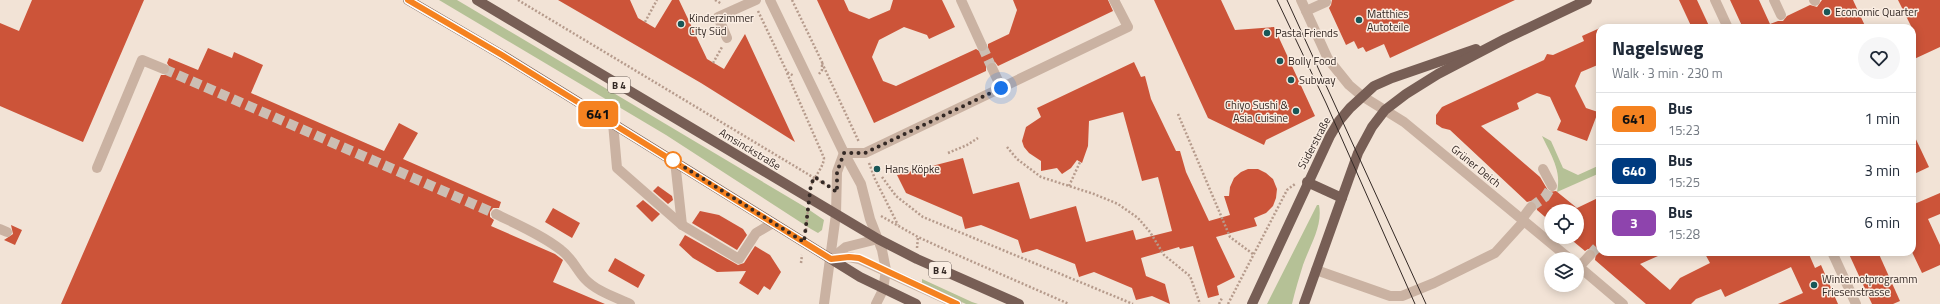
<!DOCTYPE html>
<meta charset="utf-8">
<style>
:root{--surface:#fff;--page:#f6f6f7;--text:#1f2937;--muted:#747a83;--line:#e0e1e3}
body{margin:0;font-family:"Titillium Web",sans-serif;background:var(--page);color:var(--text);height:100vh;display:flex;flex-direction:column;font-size:15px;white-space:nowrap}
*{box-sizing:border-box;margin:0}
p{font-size:13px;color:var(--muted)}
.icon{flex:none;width:22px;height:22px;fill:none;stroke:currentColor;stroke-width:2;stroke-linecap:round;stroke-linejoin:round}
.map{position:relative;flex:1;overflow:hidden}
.details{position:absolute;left:1596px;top:24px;width:320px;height:232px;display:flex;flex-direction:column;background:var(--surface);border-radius:12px;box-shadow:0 2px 10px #0003}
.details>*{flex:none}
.badge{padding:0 8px;border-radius:6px;font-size:14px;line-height:26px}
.tools{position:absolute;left:1544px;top:204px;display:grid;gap:8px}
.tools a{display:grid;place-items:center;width:40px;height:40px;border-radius:50%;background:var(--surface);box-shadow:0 2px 10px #0003;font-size:20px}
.you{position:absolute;width:20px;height:20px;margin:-10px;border:3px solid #fff;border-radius:50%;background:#1a73e8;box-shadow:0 0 0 6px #1a73e833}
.map>.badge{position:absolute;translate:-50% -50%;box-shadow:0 0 0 2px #fff}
.round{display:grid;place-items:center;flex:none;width:42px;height:42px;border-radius:21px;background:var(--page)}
.summary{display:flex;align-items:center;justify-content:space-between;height:68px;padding:0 16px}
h1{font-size:19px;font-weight:700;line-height:30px}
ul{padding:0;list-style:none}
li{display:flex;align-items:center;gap:12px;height:52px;padding:0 16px;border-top:1px solid var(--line)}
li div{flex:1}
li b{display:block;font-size:15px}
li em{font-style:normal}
li .badge{min-width:44px;font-weight:700;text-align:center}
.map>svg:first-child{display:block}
.green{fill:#b5c196}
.building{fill:#cc5439}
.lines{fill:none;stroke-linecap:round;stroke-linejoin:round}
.minor-tunnel{stroke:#ccbeb3;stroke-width:10;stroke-dasharray:10 5;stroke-linecap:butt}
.path{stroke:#b69b8c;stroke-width:2.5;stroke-dasharray:2 2;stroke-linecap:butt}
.minor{stroke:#cab2a2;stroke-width:10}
.major{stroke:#775e55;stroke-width:10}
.tram{stroke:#342925;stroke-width:1}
.line-casing{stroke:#fff;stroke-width:9}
.line{stroke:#f58220;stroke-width:6}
.walk{stroke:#342925;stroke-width:4;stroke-dasharray:0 7.2}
.poi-dot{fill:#195757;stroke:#faede2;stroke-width:1.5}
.stop-dot{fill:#fff;stroke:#f58220;stroke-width:2}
.labels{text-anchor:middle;stroke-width:3;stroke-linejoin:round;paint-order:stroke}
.shield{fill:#faede2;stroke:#6f645e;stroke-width:1}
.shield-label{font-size:10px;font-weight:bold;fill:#342925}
.poi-label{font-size:11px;fill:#342925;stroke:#faede2;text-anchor:start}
.street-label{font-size:11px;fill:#342925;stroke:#faede2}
</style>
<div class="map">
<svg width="1940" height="304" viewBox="0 0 1940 304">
<rect width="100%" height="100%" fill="#f2e3d6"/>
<g class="green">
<polygon points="439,0 457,0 805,207 824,220 822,230 818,233 811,229 666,135"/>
<path d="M1542,136L1551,141L1563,168L1578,175L1600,165V173L1557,192C1562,171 1551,155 1542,136Z"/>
<path d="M1317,205H1319C1323,226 1310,245 1303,265C1299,278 1295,291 1292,304H1267Z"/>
<polygon points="922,279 972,302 978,304 966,304 922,284"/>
</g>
<g class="building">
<polygon points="32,0 144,0 83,142 0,106 0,23 19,31"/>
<polygon points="558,0 630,0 638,18 655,28 672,0 679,0 707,59 724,69 745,34 795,142 701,83"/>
<polygon points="817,0 844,0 849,11 869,19 890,10 893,0 942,0 955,27 929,39 927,35 904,27 879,40 872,57 883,81 896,86 976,49 981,52 985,52 988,47 988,44 1009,34 1017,10 1013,0 1108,0 1113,11 998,66 995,62 990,62 986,65 986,71 874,123"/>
<polygon points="1154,0 1221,0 1235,30 1274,27 1315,116 1266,140 1264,145 1208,118"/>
<polygon points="1332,0 1515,0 1390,58 1384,44 1366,52 1363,47 1358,49 1354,41 1346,45 1329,8 1331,5"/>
<polygon points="1679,0 1697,0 1710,28 1692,28"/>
<polygon points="1730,0 1759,0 1770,24 1778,21 1783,21 1787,16 1810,5 1817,7 1822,0 1853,0 1866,28 1743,28"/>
<polygon points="1898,0 1940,0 1940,47 1912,60 1912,28"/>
<polygon points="1600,28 1600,64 1581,72 1575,86 1586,108 1598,112 1587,141 1557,130 1561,121 1550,97 1537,93 1517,103 1519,109 1481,126 1540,177 1549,192 1556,191 1577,208 1600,197 1600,252 1667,252 1640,264 1670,290 1680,278 1710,263 1704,252 1808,252 1815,268 1821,265 1838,304 1778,304 1803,293 1791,267 1725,297 1721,289 1696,299 1691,304 1646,304 1595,260 1596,253 1594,250 1588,249 1585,251 1568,237 1577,237 1577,211 1551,211 1551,222 1537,210 1537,205 1535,202 1531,201 1527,202 1450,130 1442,128 1436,124 1436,115 1442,107 1544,60 1547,54 1553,55 1584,41 1582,36"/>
<polygon points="208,48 232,58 234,52 263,65 251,93 384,151 399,123 418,133 403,159 501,202 499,208 493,208 490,212 490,217 494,220 491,226 555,254 563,260 553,282 605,304 61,304 161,75 165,75 170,72 170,68 167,63 169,58 198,70"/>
<polygon points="1134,62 1141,77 1145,76 1151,99 1176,151 1180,151 1186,172 1209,221 1230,215 1224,196 1229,196 1230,187 1234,178 1241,172 1248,169 1258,169 1266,173 1273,179 1277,189 1276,198 1273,206 1266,213 1254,218 1257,226 1216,237 1235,277 1217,286 1219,295 1208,298 1193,246 1180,249 1179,247 1141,258 1146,276 1165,284 1170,304 1152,296 1136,300 1132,288 1094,272 1079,277 1075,264 1037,249 1022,253 1018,240 981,225 965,229 962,217 906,193 897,175 963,158 973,194 1019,182 1030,219 1076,206 1086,242 1133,230 1136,240 1172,231 1158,177 1142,181 1123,112 1089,121 1088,146 1082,163 1077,160 1071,168 1062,174 1057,168 1041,171 1041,161 1029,153 1024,147 1022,141 1026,127 1041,117 1037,108"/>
<polygon points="1912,131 1929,167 1912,175"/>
<polygon points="658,186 672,196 673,200 668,204 653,191"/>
<polygon points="1940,193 1940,214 1928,219 1940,245 1940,265 1922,273 1912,252 1912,205"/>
<polygon points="643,200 660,214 652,222 636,206"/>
<polygon points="553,208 580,223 572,238 545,222"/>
<polygon points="700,211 719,215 743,229 747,235 737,250 692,223"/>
<polygon points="11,225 22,230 15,245 4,240 13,234"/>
<polygon points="685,235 738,265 744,263 755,246 770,255 781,272 770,290 764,286 758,295 739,283 746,271 717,272 693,258 679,245"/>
<polygon points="1848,252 1878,252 1900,301 1893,304 1872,304"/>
<polygon points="615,258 645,275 638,288 608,271"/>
</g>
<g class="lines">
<g class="minor-tunnel">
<polyline points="982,46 992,68"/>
<polyline points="164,69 496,214"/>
<polyline points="1531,207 1545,197 1552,186"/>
<polyline points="1590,255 1600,244"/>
</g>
<g class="path">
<polyline points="518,0 826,185"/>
<polyline points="715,0 722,4"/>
<polyline points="792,0 822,62 822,70 819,74"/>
<polyline points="758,11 787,72 794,76"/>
<polyline points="645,22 657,0"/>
<polyline points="713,63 722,47"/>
<polyline points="822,63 859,142"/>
<path d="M787,73L824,158C823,169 814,176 811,186"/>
<polyline points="1178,114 1230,237 1253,254"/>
<polyline points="1007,147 1017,159 1041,177 1094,194 1118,204 1138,218 1150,232 1164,255 1190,276 1200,304"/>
<polyline points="948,153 967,145 978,138"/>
<polyline points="869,163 875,179 898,225"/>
<polyline points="882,177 896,196 923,217 1133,304"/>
<polyline points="1069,186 1080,162"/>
<polyline points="881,216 918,237 955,254 1069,304"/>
<polyline points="806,230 808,209"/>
<polyline points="917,248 918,237"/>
<polyline points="801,263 802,255"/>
<polyline points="1219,304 1222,298"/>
<polyline points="1228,304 1287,190 1295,184"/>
</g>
<g class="minor">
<polyline points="770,0 844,153 861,184 870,219 882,250 886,270 883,290 876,304"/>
<polyline points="961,0 982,46"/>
<polyline points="1301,0 1328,59 1349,85 1362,96 1404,122 1570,259"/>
<polyline points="1715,0 1728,28"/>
<polyline points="1774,0 1781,15"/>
<polyline points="1814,0 1815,1"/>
<polyline points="1306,11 1326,2"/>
<polyline points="727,38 718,17 756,0"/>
<polyline points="992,68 1001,87"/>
<polyline points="613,123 617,168 682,225 739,259 756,233 773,223"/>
<polyline points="844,153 865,153 1128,27 1114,0"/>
<polyline points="675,161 682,225"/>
<polyline points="97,168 142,60 164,69"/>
<polyline points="1543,169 1552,186"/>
<path d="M496,214C518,225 542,235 561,250C572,258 576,269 585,279C596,291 615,297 630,304"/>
<polyline points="1522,219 1531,207"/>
<polyline points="0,229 7,232"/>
<polyline points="1832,252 1856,304"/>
<polyline points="831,259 849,257 859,259 957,304"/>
<polyline points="831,259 846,247 878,239"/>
<polyline points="1577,265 1623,304"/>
<polyline points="1579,267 1590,255"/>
<polyline points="1316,270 1390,296 1402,296 1434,283 1495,253 1524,221"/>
<polyline points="824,304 836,214 837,172 844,153"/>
</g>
<g class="major">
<polyline points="408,0 502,55 860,277 916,304"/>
<polyline points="477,0 878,239 917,259 1019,304"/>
<polyline points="1307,182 1342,198"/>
<polyline points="1252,304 1330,136 1339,121 1350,108 1374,86 1392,78 1476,49"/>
<polyline points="1304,304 1358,153 1372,127 1385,110 1406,94 1438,74 1505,39 1587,0"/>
</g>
<g class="tram">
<polyline points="1277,0 1326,103 1415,304"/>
<polyline points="1287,0 1426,304"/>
</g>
</g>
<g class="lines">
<g class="line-casing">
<polyline id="line" points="408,0 502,55 831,259 849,257 859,258 957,304"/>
</g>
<use href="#line" class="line"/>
<polyline class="walk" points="673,160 804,242 811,184 815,177 837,192 837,172 844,153 865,153 1001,88"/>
</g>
<g class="poi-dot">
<circle cx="1827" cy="12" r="4"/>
<circle cx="1359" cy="20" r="4"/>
<circle cx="681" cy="24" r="4"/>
<circle cx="1267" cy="33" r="4"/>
<circle cx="1280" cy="61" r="4"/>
<circle cx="1291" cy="80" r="4"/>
<circle cx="1296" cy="111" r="4"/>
<circle cx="877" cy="169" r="4"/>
<circle cx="1814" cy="285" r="4"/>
</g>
<circle class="stop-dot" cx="673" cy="160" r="8"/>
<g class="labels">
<g class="shield">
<rect x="608" y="77" width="22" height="16" rx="3"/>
<rect x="929" y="262" width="22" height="16" rx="3"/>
</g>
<g class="shield-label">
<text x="619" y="89">B 4</text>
<text x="940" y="274">B 4</text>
</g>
<g class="poi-label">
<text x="1835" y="16">Economic Quarter</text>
<text x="1367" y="18">Matthies<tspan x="1367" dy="13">Autoteile</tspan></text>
<text x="689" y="22">Kinderzimmer<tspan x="689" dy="13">City Süd</tspan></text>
<text x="1275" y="37">Pasta Friends</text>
<text x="1288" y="65">Bolly Food</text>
<text x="1299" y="84">Subway</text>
<text x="1288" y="109" text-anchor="end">Chiyo Sushi &amp;<tspan x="1288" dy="13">Asia Cuisine</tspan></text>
<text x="885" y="173">Hans Köpke</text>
<text x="1822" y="283">Winternotprogramm<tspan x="1822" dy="13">Friesenstrasse</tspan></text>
</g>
<g class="street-label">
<text transform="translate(1314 143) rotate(-62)" y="4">Süderstraße</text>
<text transform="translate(750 149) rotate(31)" y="4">Amsinckstraße</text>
<text transform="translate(1476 166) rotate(39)" y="4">Grüner Deich</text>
</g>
</g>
</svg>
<div class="tools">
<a><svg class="icon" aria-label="locate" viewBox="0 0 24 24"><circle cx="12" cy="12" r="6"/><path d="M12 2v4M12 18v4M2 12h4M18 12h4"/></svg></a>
<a><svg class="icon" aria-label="layers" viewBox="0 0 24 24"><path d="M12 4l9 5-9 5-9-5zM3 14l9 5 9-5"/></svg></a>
</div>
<div class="you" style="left:1001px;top:88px"></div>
<b class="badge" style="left:598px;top:114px;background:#f58220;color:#111">641</b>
<section class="details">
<div class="summary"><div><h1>Nagelsweg</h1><p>Walk · 3 min · 230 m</p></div><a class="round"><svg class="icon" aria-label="heart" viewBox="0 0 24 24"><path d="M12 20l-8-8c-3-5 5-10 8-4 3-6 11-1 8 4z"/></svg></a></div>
<ul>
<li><span class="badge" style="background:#f58220;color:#111">641</span><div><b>Bus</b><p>15:23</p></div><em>1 min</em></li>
<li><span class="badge" style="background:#003b80;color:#fff">640</span><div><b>Bus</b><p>15:25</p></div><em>3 min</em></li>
<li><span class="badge" style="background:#8e44ad;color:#fff">3</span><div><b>Bus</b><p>15:28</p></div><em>6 min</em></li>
</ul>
</section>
</div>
